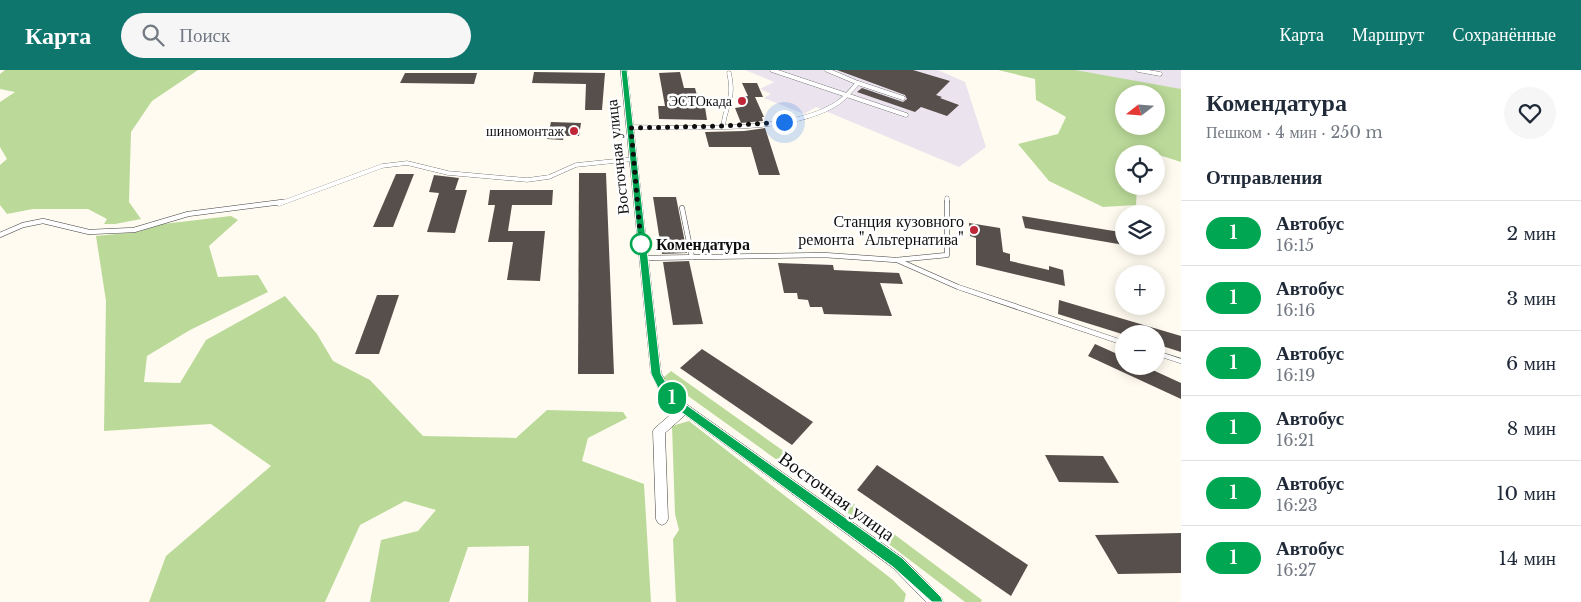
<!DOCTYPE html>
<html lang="ru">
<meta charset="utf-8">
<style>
:root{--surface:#fff;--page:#f6f6f7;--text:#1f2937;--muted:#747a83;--line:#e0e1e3;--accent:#0f766e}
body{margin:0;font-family:"Libre Baskerville",serif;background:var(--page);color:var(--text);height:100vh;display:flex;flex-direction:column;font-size:19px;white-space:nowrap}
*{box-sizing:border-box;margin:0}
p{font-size:16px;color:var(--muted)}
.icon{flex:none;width:28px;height:28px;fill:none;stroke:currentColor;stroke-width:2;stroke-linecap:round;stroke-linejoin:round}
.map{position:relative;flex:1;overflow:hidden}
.sheet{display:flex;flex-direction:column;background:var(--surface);width:400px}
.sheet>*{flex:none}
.badge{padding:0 10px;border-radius:16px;font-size:18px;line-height:32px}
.needle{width:32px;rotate:253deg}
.fabs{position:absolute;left:1115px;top:15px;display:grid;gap:10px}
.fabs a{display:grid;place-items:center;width:50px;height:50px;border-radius:50%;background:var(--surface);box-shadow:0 2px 12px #0003;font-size:25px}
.you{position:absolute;width:25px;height:25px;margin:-12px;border:4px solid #fff;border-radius:50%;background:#1a73e8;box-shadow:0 0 0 8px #1a73e833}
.map>.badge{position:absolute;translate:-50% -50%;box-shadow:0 0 0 2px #fff}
h2{padding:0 25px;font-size:19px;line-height:45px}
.round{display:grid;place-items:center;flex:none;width:52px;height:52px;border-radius:26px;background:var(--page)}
.headline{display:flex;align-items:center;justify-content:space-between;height:85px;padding:0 25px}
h1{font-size:24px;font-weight:600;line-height:38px}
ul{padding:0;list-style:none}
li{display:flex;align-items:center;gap:15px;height:65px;padding:0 25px;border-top:1px solid var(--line)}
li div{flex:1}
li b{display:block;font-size:19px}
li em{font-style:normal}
li .badge{min-width:55px;font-weight:700;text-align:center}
header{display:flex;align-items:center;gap:30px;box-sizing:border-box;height:70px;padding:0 25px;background:var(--accent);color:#fff}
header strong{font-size:24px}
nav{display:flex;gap:28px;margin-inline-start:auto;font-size:18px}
.search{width:350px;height:45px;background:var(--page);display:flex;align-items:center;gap:12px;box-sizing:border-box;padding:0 18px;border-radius:28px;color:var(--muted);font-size:19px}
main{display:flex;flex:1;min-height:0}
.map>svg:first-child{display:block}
.industrial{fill:#ebe3ed}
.forest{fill:#bbda99;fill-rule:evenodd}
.building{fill:#574f4b}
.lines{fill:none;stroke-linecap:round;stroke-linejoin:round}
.service-far1-casing{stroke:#424242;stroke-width:4.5}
.service-casing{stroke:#424242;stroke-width:5.5}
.minor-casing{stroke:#424242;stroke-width:1}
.service-far1{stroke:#fff;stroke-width:4}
.service{stroke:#fff;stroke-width:4.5}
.minor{fill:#fff;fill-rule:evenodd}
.line{fill:#00a651;stroke:#fff}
.walk{stroke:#0f0f0f;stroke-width:5;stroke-dasharray:0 9}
.poi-dot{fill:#bf2638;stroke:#fff;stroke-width:2}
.stop-dot{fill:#fff;stroke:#00a651;stroke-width:2.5}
.labels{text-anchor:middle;stroke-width:5;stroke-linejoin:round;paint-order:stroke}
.far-poi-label{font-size:14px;fill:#0f0f0f;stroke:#fff;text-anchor:end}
.street-label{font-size:16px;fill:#0f0f0f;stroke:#fff}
.poi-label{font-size:16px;fill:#0f0f0f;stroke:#fff;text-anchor:end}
.stop-label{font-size:16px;font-weight:bold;fill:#0f0f0f;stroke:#fff;text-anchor:start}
.near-street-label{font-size:19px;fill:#0f0f0f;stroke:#fff}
</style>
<header>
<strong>Карта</strong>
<div class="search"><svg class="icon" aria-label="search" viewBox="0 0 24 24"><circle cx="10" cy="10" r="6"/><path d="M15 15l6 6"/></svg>Поиск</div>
<nav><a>Карта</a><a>Маршрут</a><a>Сохранённые</a></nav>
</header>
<main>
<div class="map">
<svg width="1181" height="532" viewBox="0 0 1181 532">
<rect width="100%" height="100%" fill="#fffbf0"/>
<g class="industrial">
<polygon points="745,0 938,0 965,12 986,77 959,97 816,37 804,44 764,28 771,24 760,19 774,12"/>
<polygon points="1049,0 1181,0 1181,20"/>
</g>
<g class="forest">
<polygon points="5,0 198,0 152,31 131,62 129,132 141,149 115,154 104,154 107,149 88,139 33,139 7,144 0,135 0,95 7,89 0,77 0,32 15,22 0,19 0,4"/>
<path d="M998,0H1075L1181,19V92L1156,84H1124V116H1137L1136,135L1103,137L1049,111L1018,74L1058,64L1066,47L1036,30L1035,9ZM1124,24H1156V56H1124Z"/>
<polygon points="231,146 238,150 209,176 218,207 258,205 268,222 190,260 147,286 144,312 180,313 206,270 285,226 317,264 333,291 370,310 423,366 516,368 547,340 623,342 627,348 588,368 582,391 644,414 651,532 528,532 529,476 468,477 449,532 370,532 381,470 418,461 436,440 405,431 360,455 325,532 149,532 166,486 271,396 211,354 104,361 106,231 96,166 138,162 163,154"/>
<polygon points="671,301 792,387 784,395 663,308"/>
<polygon points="689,351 893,510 906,524 904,532 676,532 673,469 679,460 675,444 672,356"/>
<polygon points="847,429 982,530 981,532 965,532 840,437"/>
</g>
<g class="building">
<polygon points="837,0 913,0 950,11 936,25 942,27 940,28 959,35 947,46 921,37 915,42 857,22 862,18 903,32 907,29 905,25"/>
<polygon points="534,2 605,3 602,40 585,40 586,14 532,13"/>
<polygon points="680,2 684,18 695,18 700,37 705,37 707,50 659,49 658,36 665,36 659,3"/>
<polygon points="405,3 477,3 474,14 400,13"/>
<polygon points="742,13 757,13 763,27 755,27 764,47 762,47 763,51 741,53 735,38 741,37 738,28 748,26"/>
<polygon points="551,52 581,53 579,66 564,66 563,70 547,69"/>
<polygon points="765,58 780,105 759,105 751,77 709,77 705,62 744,61"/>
<polygon points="579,103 606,103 614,304 578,304"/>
<polygon points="396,104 414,104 393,157 373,157"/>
<polygon points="434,105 459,108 455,120 467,120 455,163 427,162 439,123 429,122"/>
<polygon points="490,120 553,120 552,135 512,135 508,161 545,161 540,211 507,210 513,172 488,172 495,135 488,135"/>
<polygon points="653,127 676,127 687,183 662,184"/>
<polygon points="1022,146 1120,162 1124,175 1025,158"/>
<polygon points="969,153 1000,158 1003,182 1010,184 1010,191 1049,200 1049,196 1063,200 1065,216 976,195 976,168 970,166"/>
<polygon points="689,191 703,254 673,255 663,192"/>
<polygon points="778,193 833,195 834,200 899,203 903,214 880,213 892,246 824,244 822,237 810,237 808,230 798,229 797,223 784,223"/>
<polygon points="377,225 399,225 379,284 355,284"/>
<polygon points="1059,230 1181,266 1181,282 1156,274 1156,264 1122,264 1058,244"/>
<polygon points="1095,274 1124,287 1124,296 1144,296 1181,313 1181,329 1088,286"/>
<polygon points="702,279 813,352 792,375 680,298"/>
<polygon points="1045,385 1103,386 1119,413 1059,412"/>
<polygon points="877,395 1028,495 1011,526 857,420"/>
<polygon points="1181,463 1181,503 1118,504 1095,465"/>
</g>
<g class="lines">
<g class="service-far1-casing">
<g id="service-far1">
<polyline points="772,0 906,45"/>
<polyline points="1138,0 1160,4"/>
<polyline points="858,13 903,28"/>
<path d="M723,56C726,32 735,30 729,3"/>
<path d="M631,57C687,57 792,65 839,32C846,27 852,19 858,13L827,0"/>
<polyline points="947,128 947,134"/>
<polyline points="279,134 382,96 407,93 448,103 527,110 549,107 576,95 634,89"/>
</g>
</g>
<g class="service-casing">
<g id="service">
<polyline points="682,138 692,187"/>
<polyline points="0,165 23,155 43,151 89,162 134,160 188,144 282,132"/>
<polyline points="643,188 824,185 896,190 947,185 947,132"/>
<polyline points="897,190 958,217 1124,273"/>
<polyline points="1156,283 1181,291"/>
</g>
</g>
<g class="minor-casing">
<polygon id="minor" points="621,0 627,0 661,303 669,318 689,336 903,488 941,527 943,532 926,532 893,498 685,345 665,363 668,449 666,453 662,455 658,453 656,449 653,361 655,358 677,339 661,324 651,303"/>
</g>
<use href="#service-far1" class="service-far1"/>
<use href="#service" class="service"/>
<use href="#minor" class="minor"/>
</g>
<polygon class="line" points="621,0 627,0 661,304 669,318 688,336 902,488 941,527 943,532 932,532 893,497 681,342 661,324 651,304"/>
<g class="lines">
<polyline class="walk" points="641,174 631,58 723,56 784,52"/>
</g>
<g class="poi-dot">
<circle cx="742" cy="31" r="5"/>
<circle cx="574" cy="61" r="5"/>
<circle cx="974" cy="160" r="5"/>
</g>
<circle class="stop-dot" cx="641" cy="174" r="10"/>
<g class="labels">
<g class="far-poi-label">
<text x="732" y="36">ЭСТОкада</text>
<text x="564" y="66">шиномонтаж</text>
</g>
<g class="street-label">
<text transform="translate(617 87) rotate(-96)" y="6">Восточная улица</text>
</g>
<g class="poi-label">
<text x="964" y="157">Станция кузовного<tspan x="964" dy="18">ремонта "Альтернатива"</tspan></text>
</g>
<g class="stop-label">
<text x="656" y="180">Комендатура</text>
</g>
<g class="near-street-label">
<text transform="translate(837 426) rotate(36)" y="7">Восточная улица</text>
</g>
</g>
</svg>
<div class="fabs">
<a><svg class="needle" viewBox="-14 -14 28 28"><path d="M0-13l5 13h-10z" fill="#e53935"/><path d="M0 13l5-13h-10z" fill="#747a83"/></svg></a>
<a><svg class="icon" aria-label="locate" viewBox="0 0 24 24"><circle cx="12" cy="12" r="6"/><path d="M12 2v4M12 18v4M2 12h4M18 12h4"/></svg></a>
<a><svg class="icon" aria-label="layers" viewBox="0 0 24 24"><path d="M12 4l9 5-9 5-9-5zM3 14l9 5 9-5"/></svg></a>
<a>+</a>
<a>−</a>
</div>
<div class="you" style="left:784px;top:52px"></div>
<b class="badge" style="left:672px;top:328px;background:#00a651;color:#fff">1</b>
</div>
<section class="sheet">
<div class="headline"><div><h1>Комендатура</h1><p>Пешком · 4 мин · 250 m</p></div><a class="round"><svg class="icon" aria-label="heart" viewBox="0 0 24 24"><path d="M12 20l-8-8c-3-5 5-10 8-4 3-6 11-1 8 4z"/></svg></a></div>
<h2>Отправления</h2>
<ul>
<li><span class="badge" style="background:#00a651;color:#fff">1</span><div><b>Автобус</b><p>16:15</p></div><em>2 мин</em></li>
<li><span class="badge" style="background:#00a651;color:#fff">1</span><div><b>Автобус</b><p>16:16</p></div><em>3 мин</em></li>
<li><span class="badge" style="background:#00a651;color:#fff">1</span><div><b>Автобус</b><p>16:19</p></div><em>6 мин</em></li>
<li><span class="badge" style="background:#00a651;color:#fff">1</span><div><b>Автобус</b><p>16:21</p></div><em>8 мин</em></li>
<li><span class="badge" style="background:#00a651;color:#fff">1</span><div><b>Автобус</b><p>16:23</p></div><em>10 мин</em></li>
<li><span class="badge" style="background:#00a651;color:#fff">1</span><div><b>Автобус</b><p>16:27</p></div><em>14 мин</em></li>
</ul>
</section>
</main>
